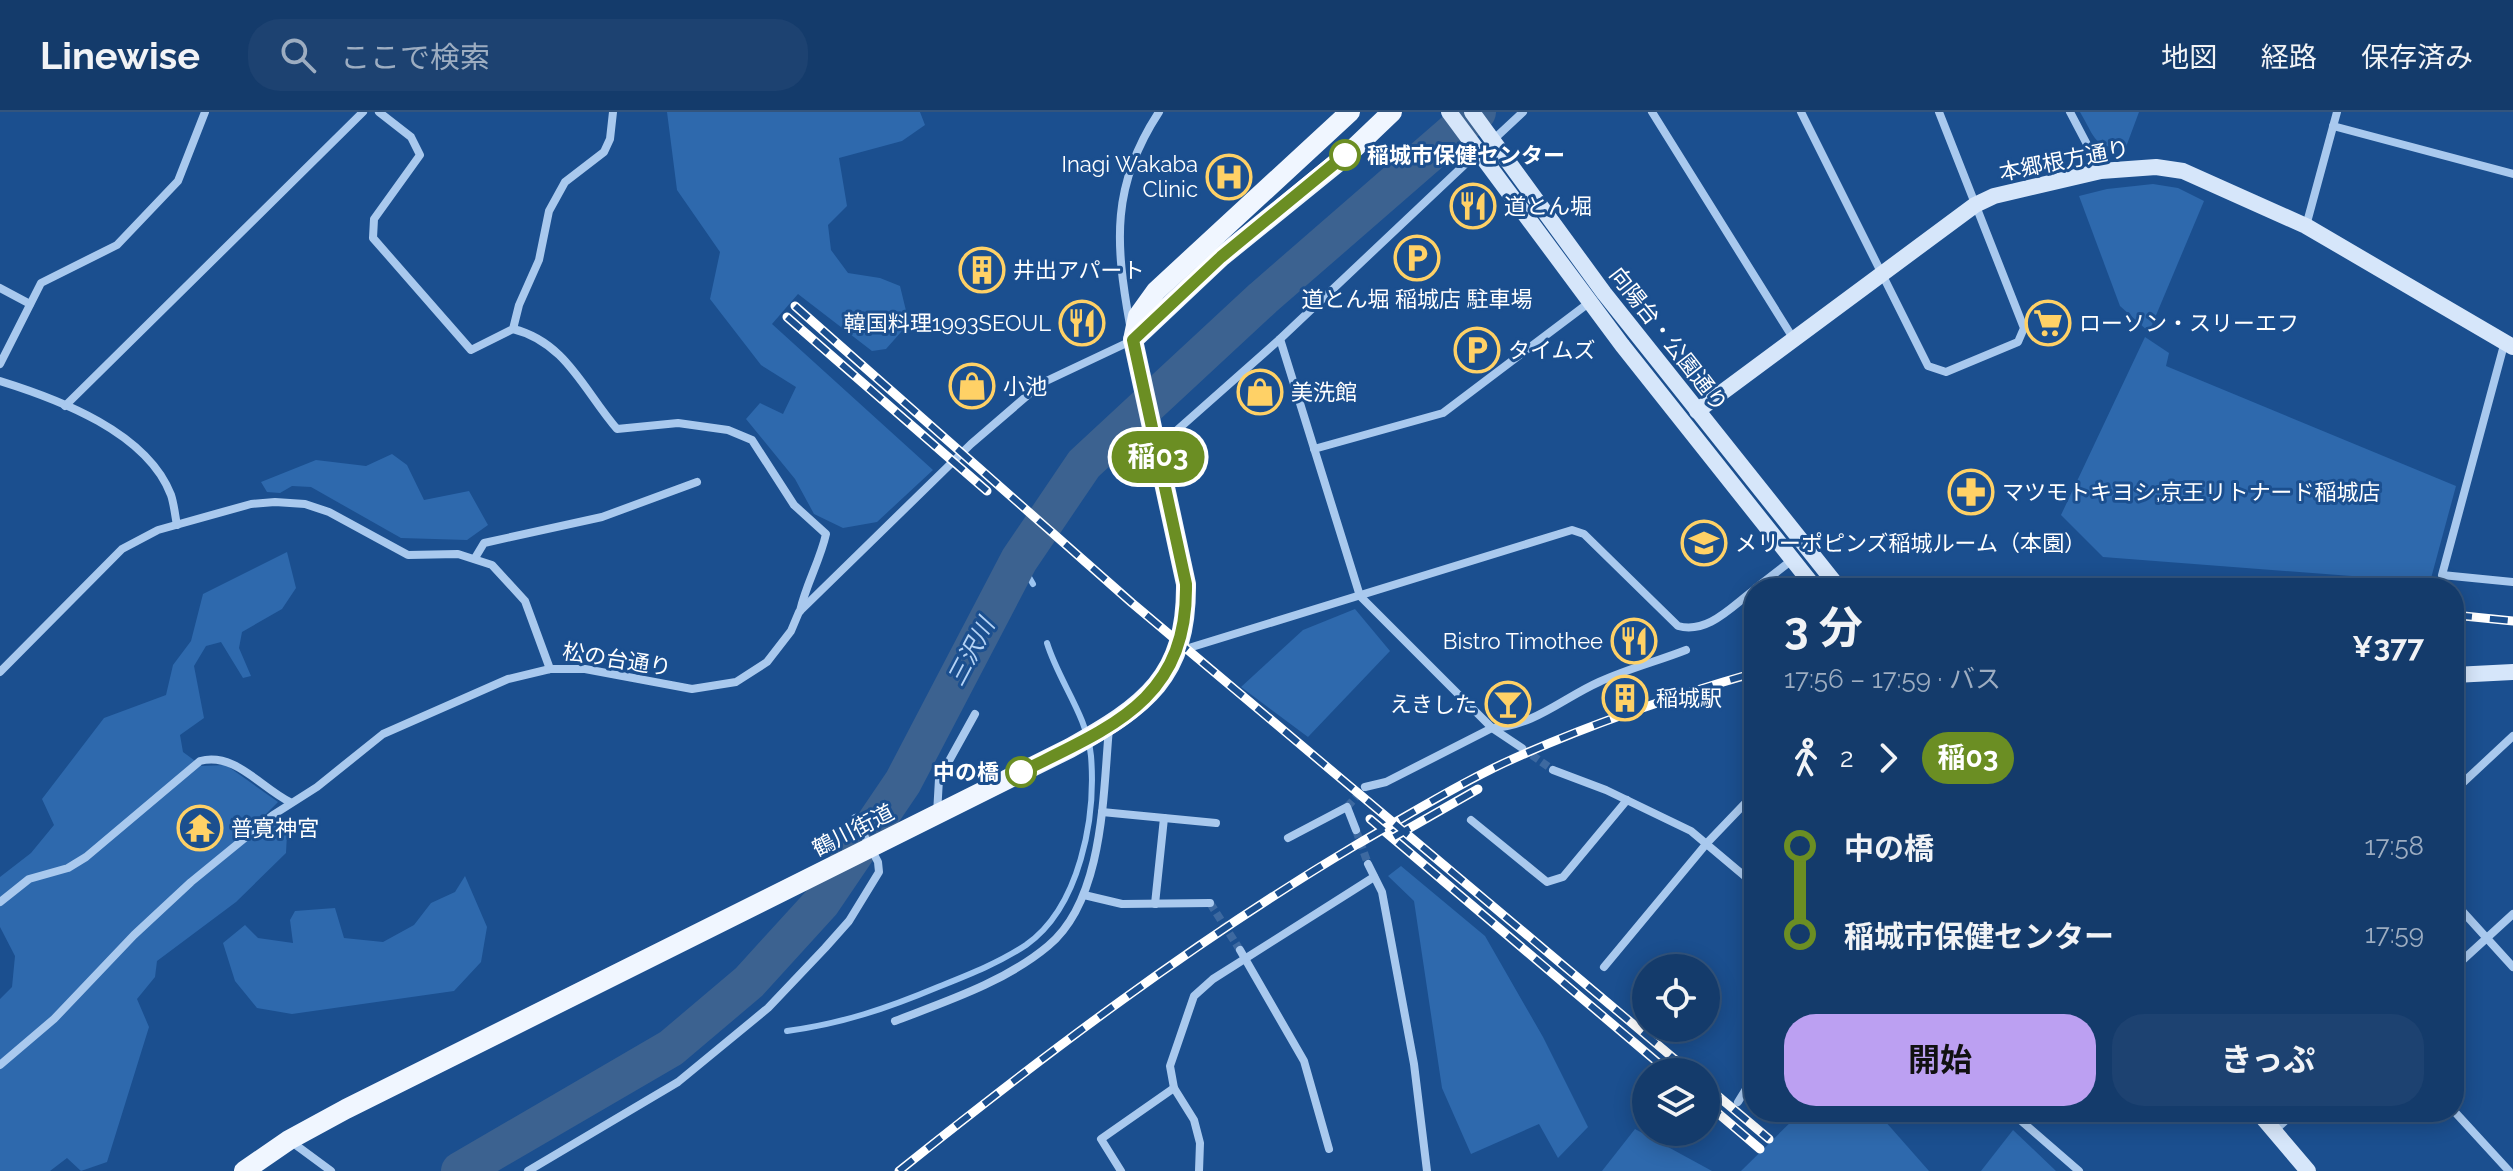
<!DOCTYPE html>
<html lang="ja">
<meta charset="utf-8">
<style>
:root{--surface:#143b6b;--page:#1d4271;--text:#f1f3f6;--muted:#9dadc1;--line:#33557e;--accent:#bca0f2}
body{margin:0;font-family:Raleway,"Noto Sans JP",sans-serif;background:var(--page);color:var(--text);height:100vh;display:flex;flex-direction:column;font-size:30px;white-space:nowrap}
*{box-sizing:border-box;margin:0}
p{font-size:26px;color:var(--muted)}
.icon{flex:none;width:44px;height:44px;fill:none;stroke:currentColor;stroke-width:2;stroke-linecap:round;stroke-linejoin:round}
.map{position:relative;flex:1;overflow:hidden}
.details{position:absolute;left:1744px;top:466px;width:720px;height:544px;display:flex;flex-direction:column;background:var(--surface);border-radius:32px;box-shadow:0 4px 20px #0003,0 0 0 2px var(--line)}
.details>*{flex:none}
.badge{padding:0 16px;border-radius:26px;font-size:28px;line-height:52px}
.tools{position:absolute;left:1632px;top:842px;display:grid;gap:16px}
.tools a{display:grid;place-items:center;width:88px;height:88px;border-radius:50%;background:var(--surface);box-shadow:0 4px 20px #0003,0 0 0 2px var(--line);font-size:40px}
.map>.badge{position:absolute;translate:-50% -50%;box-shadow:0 0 0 4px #fff}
.legs{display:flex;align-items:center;gap:12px;height:88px;padding:0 40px;font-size:26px}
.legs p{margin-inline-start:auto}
.overview{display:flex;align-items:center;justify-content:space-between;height:136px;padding:0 40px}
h1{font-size:44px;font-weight:700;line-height:60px}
.action{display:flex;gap:16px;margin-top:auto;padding:16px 40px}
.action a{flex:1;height:92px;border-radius:32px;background:var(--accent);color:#111;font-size:32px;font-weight:700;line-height:92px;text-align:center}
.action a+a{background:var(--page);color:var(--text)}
ul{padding:0 40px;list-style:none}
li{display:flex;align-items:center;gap:28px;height:88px;font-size:30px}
li i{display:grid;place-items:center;width:12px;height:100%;margin:0 10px;background:currentColor}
li i::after{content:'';width:20px;height:20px;margin:-10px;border:6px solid;border-radius:50%;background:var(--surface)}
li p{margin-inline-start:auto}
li:first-child i{background:linear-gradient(#0000 50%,currentColor 0)}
li:last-child i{background:linear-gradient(currentColor 50%,#0000 0)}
header{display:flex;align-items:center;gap:48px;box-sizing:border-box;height:112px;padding:0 40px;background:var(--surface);border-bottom:2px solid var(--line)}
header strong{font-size:38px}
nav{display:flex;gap:44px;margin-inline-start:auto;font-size:28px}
.search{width:560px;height:72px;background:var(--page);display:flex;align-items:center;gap:20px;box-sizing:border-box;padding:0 28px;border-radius:32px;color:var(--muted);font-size:30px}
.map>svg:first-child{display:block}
.green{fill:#2e69ad}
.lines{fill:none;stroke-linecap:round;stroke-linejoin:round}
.stream{stroke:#9cc4f0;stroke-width:6}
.river{stroke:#3c6290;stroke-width:38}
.street-tunnel{stroke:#3d69a0;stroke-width:8;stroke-dasharray:8 4;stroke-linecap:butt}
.street{stroke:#a9c9ee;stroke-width:8}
.secondary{stroke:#d6e6fa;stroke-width:16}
.primary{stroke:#f0f6ff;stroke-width:20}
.rail-casing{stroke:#fff;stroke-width:9}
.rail{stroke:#1b4f8f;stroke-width:6;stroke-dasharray:18;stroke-linecap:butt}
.line-1-casing{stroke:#fff;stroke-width:18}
.line-1{stroke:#6b8e23;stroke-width:12}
.stop-1-dot{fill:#fff;stroke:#6b8e23;stroke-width:4}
.labels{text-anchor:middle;stroke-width:6;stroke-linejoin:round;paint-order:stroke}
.stop-label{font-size:22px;font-weight:bold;fill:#fff;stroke:#1b4f8f;text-anchor:start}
.street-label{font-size:22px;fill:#fff;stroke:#1b4f8f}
.poi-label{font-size:22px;fill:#fff;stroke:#1b4f8f;text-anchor:start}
.water-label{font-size:24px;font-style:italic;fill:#b5d3f5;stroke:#1b4f8f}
</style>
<header>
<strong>Linewise</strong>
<div class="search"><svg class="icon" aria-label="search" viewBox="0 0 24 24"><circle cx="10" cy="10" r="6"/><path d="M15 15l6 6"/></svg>ここで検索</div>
<nav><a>地図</a><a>経路</a><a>保存済み</a></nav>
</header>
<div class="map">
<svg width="2513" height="1059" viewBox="0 0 2513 1059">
<rect width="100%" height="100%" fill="#1b4f8f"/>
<g class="green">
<polygon points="667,0 920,0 925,13 902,29 839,46 847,94 828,113 831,138 848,161 880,166 900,174 909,211 886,237 872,239 798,182 772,212 933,358 877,410 843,416 814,402 795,367 746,307 760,291 783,302 796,275 761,253 710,187 720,140 677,78"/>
<path d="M2080,0H2139L2126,35C2094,38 2095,25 2080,0Z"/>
<polygon points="2153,72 2178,76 2204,89 2149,220 2120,194 2079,84 2107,77"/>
<polygon points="2145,225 2169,241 2166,254 2456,374 2430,470 2103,445 2061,403"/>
<polygon points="392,342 407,353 424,388 469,379 488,413 467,428 401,426 311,375 292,374 280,381 267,380 261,370 316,348 366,354"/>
<polygon points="287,440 296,476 282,497 242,520 239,536 251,564 243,566 221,530 206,534 194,554 204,606 180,623 183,640 202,654 226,653 278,690 265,703 287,722 286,741 236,790 157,849 155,865 137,887 149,915 107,1050 81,1059 67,1046 50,1059 0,1059 0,887 12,875 15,844 0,815 0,765 31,741 54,713 42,687 104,606 166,583 173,553 191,529 203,482"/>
<polygon points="1355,497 1390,539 1308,625 1241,575 1303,518"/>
<polygon points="1401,754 1485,824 1543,925 1588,1015 1558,1046 1539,1012 1471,1042 1442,976 1414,789 1388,764"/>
<polygon points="465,764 487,815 481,850 454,879 292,902 257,896 235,869 223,831 245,813 258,826 293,831 290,808 295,799 335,796 344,826 383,830 414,813 431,791 455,780"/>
<polygon points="1801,1000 1877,1000 1929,1059 1741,1059"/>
<polygon points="1635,1017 1712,1059 1602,1059"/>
<polygon points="2013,1018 2056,1059 1981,1059"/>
</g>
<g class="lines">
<g class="stream">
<polyline points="1019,448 1033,472"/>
<path d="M787,919C841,912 888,896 938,875C968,863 999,851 1026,833C1080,795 1096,706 1091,644C1087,603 1059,570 1047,531"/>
</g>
<polyline class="river" points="460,1059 671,936 749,870 821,791 903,670 1019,448 1084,352 1263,186 1477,0"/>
<g class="street-tunnel">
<polyline points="1522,636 1553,658"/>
<polyline points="1347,695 1365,675"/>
<polyline points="1356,718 1368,752"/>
<polyline points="1210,791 1240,838"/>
</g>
<g class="street">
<polyline points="379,0 411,25 420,43 374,107 373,126 471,238 513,217 519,193 539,148 549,99 565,70 604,40 610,27 613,0"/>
<polyline points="1652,0 1793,226"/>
<polyline points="1801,0 1928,254 1946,260 2018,230 2024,216 1939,0"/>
<polyline points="2070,0 2101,59"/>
<polyline points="2333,14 2513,62"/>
<polyline points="1493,28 1523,0"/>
<polyline points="2306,114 2337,0"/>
<polyline points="0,176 30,192"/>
<path d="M1130,213C1115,131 1111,73 1159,0"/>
<path d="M513,217C566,230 584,279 617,317L678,311L728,318L752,328L794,393L826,422C820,449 806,472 800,499"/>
<polyline points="1280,227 1360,484 1492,616 1522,636"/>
<polyline points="2504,233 2442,463 2513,470"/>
<polyline points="0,252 41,171 117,133 178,69 205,0"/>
<path d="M0,269C58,287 147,320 171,383C174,392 175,403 177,413"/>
<polyline points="65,294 363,0"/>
<polyline points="1158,335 1280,227 1478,40"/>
<polyline points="1314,337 1443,301 1590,190"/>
<polyline points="475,446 484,431 602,405 697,370"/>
<polyline points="1756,476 1792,448"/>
<path d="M1179,539L1572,418L1584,422L1678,514C1708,522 1731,495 1754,478"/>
<polyline points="0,560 122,437 158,418 251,392 275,390 305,392 329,400 408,443 458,442 492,453 525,489 550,557"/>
<polyline points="1553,658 1606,678 1691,719 1754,772"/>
<path d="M1365,675L1386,670L1492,616C1534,614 1563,586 1599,570C1627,557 1658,549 1686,538"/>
<polyline points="2454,679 2513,624"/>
<polyline points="1102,700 1216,711"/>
<polyline points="937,702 939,667 975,602"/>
<polyline points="1471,708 1547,770 1563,765 1627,688"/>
<polyline points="1288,726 1347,695 1356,718"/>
<polyline points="1368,752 1382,780 1414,952 1427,1059"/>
<polyline points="1084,783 1122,792 1210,791"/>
<path d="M0,790L29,767L68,756L86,745L200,649C235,640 260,675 290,690"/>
<polyline points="2454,790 2513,855"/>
<polyline points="1155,792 1164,706"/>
<polyline points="1240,838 1304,949 1329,1037"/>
<polyline points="1604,855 1707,731 1754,682"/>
<polyline points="2454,856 2513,802"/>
<path d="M895,909C947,889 1005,870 1048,834C1104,788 1103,682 1109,616"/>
<polyline points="0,953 54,907 134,823 191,770 273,703 317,675 383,622 508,567 550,557 585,557 692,577 736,570 767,550 791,519 799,500 971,332 1042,271 1131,229"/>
<polyline points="1738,990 1754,964"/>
<polyline points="2454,999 2509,1059"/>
<polyline points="2011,1000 2079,1059"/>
<polyline points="2274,1019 2295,1000"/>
<polyline points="289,1028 331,1059"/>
<polyline points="528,1059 678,970 768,896 825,836 849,809 879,760 878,750 855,706"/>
<polyline points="1121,1059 1101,1027 1174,976"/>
<polyline points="1199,1059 1200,1031 1194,1008 1174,976 1170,954 1194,884 1213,867 1374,765"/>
</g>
<g class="secondary">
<polyline points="1449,0 1622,233 1815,476"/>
<polyline points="1472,0 1604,181 1839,476"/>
<polyline points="1697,299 1975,93 1994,84 2101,59 2156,55 2183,59 2306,114 2513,235"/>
<polyline points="2454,563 2513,560"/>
<polyline points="2258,1000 2308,1059"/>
</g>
<g class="primary">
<polyline points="1133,228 1221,145 1348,42 1392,0"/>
<path d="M244,1059L289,1028L346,997L1070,636C1145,594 1187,565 1186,472L1133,228L1138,204L1156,179L1350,0"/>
</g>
<g class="rail-casing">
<g id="rail">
<polyline points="795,194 1132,491 1690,960"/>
<polyline points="787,205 987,379"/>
<polyline points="2454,503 2513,509"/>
<polyline points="1370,707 1669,960"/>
<polyline points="1394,725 1478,677"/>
<polyline points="1706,974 1769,1027"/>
<polyline points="1706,991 1760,1037"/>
<path d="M899,1059C1045,942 1195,829 1356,733C1405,705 1453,675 1504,651C1584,614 1670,585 1754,561"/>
</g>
</g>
<use href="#rail" class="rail"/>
</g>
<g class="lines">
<g class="line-1-casing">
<path id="line-1" d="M1021,660C1111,615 1188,588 1186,472L1133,228L1221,145L1345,43"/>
</g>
<use href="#line-1" class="line-1"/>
</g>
<defs>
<g id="hospital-ring" transform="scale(2.3)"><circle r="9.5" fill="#1b4f8f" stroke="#ffd166" stroke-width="1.5"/><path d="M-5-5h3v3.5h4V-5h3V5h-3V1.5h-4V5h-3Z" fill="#ffd166"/></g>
<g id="restaurant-ring" transform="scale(2.3)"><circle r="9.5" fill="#1b4f8f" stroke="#ffd166" stroke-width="1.5"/><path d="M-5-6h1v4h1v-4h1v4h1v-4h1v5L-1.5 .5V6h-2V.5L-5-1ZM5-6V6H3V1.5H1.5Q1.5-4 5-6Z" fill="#ffd166"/></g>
<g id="parking-ring" transform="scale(2.3)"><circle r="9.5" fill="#1b4f8f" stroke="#ffd166" stroke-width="1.5"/><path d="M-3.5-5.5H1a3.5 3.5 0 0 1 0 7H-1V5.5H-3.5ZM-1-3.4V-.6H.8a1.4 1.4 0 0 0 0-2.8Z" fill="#ffd166"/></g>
<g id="building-ring" transform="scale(2.3)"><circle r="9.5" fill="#1b4f8f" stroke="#ffd166" stroke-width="1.5"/><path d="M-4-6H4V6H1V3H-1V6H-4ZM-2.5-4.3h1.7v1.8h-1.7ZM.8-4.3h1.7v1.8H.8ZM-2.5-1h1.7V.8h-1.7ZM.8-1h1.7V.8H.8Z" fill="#ffd166"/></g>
<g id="supermarket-ring" transform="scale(2.3)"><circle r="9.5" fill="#1b4f8f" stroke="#ffd166" stroke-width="1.5"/><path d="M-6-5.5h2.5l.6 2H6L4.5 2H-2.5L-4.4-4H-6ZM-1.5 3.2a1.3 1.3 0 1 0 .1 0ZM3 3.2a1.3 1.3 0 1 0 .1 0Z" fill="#ffd166"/></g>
<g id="shop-ring" transform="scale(2.3)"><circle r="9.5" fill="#1b4f8f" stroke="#ffd166" stroke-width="1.5"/><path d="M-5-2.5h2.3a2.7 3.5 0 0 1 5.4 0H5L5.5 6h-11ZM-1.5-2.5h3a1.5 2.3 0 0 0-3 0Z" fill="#ffd166"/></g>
<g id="pharmacy-ring" transform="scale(2.3)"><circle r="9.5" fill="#1b4f8f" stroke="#ffd166" stroke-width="1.5"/><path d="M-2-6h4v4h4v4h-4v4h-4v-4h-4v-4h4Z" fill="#ffd166"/></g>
<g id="school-ring" transform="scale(2.3)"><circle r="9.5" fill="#1b4f8f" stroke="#ffd166" stroke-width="1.5"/><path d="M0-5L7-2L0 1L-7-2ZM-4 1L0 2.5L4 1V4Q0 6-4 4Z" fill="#ffd166"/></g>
<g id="bar-ring" transform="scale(2.3)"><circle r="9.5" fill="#1b4f8f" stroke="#ffd166" stroke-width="1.5"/><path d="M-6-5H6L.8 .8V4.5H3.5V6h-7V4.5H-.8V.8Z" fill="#ffd166"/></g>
<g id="temple-ring" transform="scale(2.3)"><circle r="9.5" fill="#1b4f8f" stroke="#ffd166" stroke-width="1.5"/><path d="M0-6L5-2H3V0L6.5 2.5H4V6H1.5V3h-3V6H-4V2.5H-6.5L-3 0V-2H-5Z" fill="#ffd166"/></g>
</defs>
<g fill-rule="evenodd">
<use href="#hospital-ring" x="1229" y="65"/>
<use href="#restaurant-ring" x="1473" y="94"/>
<use href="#parking-ring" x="1417" y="146"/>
<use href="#building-ring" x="982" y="158"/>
<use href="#restaurant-ring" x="1082" y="211"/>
<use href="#supermarket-ring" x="2048" y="211"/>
<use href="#parking-ring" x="1477" y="238"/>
<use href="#shop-ring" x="972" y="274"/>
<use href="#shop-ring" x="1260" y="280"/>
<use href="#pharmacy-ring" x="1971" y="380"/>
<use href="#school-ring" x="1704" y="431"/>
<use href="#restaurant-ring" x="1634" y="529"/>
<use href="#building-ring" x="1625" y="586"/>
<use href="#bar-ring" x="1508" y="592"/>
<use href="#temple-ring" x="200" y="716"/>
</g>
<g class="stop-1-dot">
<circle cx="1345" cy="43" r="14"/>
<circle cx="1021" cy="660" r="14"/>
</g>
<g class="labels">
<g class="stop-label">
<text x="1367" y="51">稲城市保健センター</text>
<text x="999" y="668" text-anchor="end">中の橋</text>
</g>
<g class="street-label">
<text transform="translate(2064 48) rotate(-11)" y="8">本郷根方通り</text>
<text transform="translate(1669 227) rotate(52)" y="8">向陽台・公園通り</text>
<text transform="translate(617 547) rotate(9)" y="8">松の台通り</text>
<text transform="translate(853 718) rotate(-27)" y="8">鶴川街道</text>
</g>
<g class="poi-label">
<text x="1198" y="60" text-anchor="end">Inagi Wakaba<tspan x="1198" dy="25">Clinic</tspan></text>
<text x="1504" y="102">道とん堀</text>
<text x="1013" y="166">井出アパート</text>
<text x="1417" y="195" text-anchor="middle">道とん堀 稲城店 駐車場</text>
<text x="1051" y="219" text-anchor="end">韓国料理1993SEOUL</text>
<text x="2079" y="219">ローソン・スリーエフ</text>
<text x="1508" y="246">タイムズ</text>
<text x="1003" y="282">小池</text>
<text x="1291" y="288">美洗館</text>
<text x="2002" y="388">マツモトキヨシ;京王リトナード稲城店</text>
<text x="1735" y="439">メリーポピンズ稲城ルーム（本園）</text>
<text x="1603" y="537" text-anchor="end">Bistro Timothee</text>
<text x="1656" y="594">稲城駅</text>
<text x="1477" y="600" text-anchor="end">えきした</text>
<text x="231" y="724">普寛神宮</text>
</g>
<g class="water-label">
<text transform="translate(971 540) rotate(-62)" y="8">三沢川</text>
</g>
</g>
</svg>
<div class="tools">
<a><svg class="icon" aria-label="locate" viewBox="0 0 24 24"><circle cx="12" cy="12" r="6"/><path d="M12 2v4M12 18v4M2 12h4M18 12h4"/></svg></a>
<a><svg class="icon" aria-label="layers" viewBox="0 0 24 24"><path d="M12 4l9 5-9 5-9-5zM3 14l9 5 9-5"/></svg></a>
</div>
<b class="badge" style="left:1158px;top:345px;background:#6b8e23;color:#fff">稲03</b>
<section class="details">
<div class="overview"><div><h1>3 分</h1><p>17:56 – 17:59 · バス</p></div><b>¥377</b></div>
<div class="legs"><svg class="icon" aria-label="walk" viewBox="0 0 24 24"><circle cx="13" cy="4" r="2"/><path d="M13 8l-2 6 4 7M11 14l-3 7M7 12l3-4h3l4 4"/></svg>2<svg class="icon" aria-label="forward" viewBox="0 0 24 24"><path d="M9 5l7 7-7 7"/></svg><b class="badge" style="background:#6b8e23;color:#fff">稲03</b></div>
<ul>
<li><i style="color:#6b8e23"></i><b>中の橋</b><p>17:58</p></li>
<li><i style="color:#6b8e23"></i><b>稲城市保健センター</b><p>17:59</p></li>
</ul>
<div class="action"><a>開始</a><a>きっぷ</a></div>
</section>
</div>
